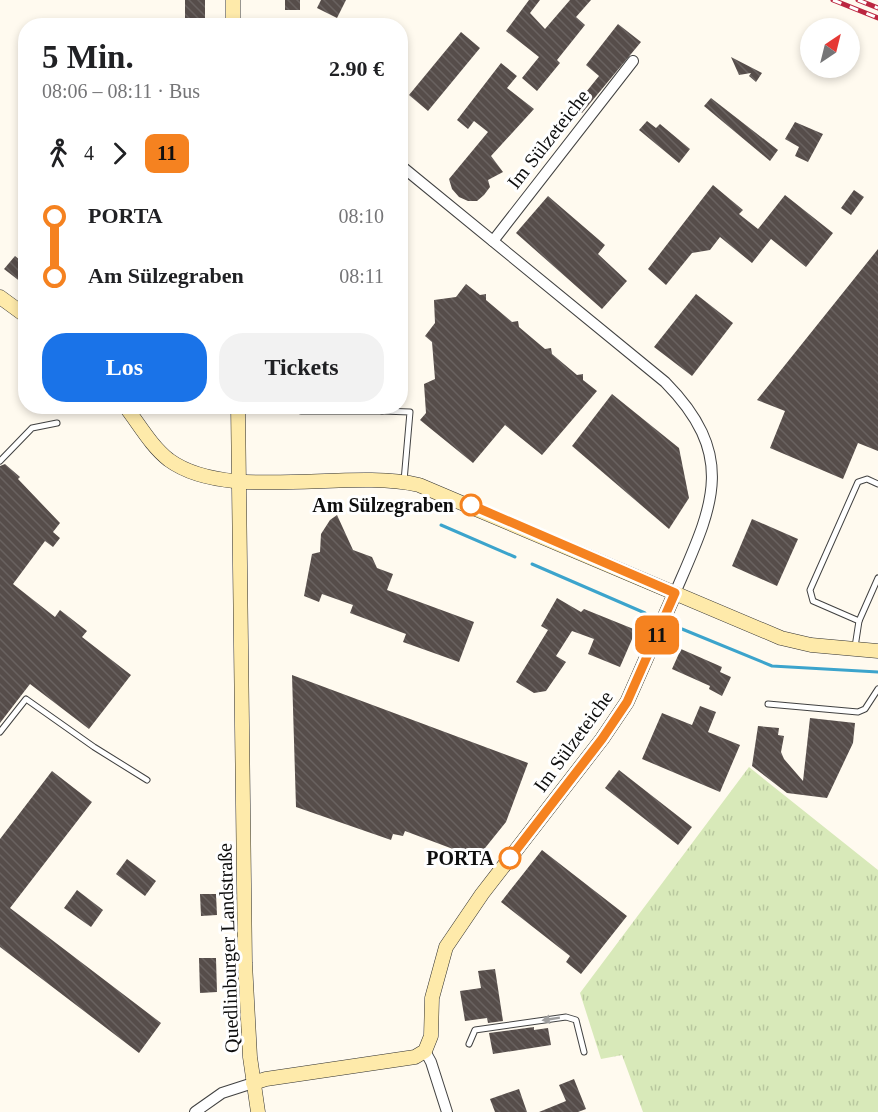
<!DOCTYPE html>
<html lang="de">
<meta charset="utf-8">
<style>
:root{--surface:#fff;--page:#f2f2f2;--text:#202124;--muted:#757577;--accent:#1a73e8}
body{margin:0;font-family:Georgia,serif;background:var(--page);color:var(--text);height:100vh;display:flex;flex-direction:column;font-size:22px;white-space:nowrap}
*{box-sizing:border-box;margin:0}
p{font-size:20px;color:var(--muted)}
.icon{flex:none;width:33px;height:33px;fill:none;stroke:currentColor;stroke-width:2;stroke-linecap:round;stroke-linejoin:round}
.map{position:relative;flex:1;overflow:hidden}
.side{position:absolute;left:18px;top:18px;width:390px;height:396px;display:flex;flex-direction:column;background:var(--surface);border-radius:24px;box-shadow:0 3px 9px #0003}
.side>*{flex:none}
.badge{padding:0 12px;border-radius:9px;font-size:21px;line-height:39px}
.needle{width:39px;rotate:35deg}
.controls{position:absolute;left:800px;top:18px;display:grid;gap:12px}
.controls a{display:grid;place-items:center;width:60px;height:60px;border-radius:50%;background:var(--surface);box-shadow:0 3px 9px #0003;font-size:30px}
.map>.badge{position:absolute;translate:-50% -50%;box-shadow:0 0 0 3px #fff}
.legs{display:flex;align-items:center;gap:9px;height:66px;padding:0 24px;font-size:20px}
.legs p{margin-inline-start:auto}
.summary{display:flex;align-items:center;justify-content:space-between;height:102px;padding:0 24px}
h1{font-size:33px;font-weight:700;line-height:45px}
.button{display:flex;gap:12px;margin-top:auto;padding:12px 24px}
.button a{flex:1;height:69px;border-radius:24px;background:var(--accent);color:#fff;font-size:24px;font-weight:700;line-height:69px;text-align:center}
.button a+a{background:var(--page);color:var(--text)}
ul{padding:0 24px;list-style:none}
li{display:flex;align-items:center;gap:21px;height:60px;font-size:22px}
li i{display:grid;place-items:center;width:9px;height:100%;margin:0 8px;background:currentColor}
li i::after{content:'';width:15px;height:15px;margin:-8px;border:4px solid;border-radius:50%;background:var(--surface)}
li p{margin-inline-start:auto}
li:first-child i{background:linear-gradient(#0000 50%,currentColor 0)}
li:last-child i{background:linear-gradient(currentColor 50%,#0000 0)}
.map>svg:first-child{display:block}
.grass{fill:url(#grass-tufts)}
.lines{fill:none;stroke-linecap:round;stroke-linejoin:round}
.stream{stroke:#3ca4cc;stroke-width:3}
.building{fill:url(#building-back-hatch)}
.lane-casing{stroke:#414141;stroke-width:7}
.street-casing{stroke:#414141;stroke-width:12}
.secondary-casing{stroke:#303030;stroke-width:15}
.lane{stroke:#fff;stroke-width:5}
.street{stroke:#fff;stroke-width:10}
.secondary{stroke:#feeaaa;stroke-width:14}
.rail-casing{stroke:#bc2741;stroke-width:5}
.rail{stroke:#fff;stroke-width:3;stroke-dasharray:9;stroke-linecap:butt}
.oneway{fill:#9f9f9f}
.line-1-casing{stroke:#fff;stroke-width:14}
.line-1{stroke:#f58220;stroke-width:9}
.stop-1-dot{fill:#fff;stroke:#f58220;stroke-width:3}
.labels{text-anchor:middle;stroke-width:6;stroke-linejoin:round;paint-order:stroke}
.street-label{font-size:20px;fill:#0e0e0e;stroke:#fff}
.stop-label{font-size:20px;font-weight:bold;fill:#0e0e0e;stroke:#fff;text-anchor:end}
</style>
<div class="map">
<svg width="878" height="1112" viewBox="0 0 878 1112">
<defs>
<pattern id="grass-tufts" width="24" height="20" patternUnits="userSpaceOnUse" patternTransform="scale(1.5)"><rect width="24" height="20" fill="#d8e9b9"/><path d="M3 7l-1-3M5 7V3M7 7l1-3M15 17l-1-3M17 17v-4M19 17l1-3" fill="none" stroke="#b8c79e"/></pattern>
<pattern id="building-back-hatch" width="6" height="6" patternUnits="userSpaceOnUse" patternTransform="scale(1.5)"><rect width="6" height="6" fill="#564d4a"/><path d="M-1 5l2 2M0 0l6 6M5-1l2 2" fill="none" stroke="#696260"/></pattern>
</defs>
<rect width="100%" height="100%" fill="#fffaef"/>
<polygon class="grass" points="749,767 878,870 878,1112 643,1112 622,1055 601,1059 580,993"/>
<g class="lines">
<g class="stream">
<polyline points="441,525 515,557"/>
<polyline points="532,564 645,613"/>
<polyline points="682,629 772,666 878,672"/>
</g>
</g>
<g class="building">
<rect x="185" y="0" width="20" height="26"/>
<rect x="285" y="0" width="15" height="10"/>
<polygon points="321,0 346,0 337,18 317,8"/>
<polygon points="529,0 540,0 530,13 545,29 570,0 591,0 576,17 585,25 557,60 560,63 537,91 522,78 539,57 506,31"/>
<polygon points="618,24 641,42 582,113 574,107 599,76 586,65"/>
<polygon points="461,32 480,48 428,111 409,95"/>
<polygon points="731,57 762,73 756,82 749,76 751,73 739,75"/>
<polygon points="501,63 517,76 507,88 534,109 491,156 503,172 488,180 490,187 484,195 477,201 468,201 459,197 452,189 449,179 488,132 474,121 468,129 457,120"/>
<polygon points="711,98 778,150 770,161 704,106"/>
<polygon points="647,121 656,128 660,124 690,149 679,163 639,130"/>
<polygon points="795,122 823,134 808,162 795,156 799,147 785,139"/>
<polygon points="713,185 743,210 739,214 758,229 785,195 833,233 806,267 771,239 752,263 720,237 710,250 692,253 666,285 648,269"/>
<polygon points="854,190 864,197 851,215 841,208"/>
<polygon points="548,196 605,245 598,254 627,281 602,309 516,233"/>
<polygon points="878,249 878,451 858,443 843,479 770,448 785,411 757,400"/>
<polygon points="15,256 26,265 26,286 4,269"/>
<polygon points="466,284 480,295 486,294 486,300 512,322 518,321 519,327 545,349 551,348 552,354 577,375 583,374 583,380 597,391 542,455 505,425 473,463 420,420 426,413 424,384 435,379 432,342 425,336 435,323 434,300 456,297"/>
<polygon points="696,294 733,323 692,376 654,347"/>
<polygon points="612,394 679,448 689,498 669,529 572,446"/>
<polygon points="5,464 20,477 18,479 60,523 53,532 60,538 53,547 45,541 13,584 55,617 60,610 87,631 82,637 131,675 89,729 30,684 0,723 0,466"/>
<polygon points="337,515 353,550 372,557 377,568 393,574 387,590 474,622 459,662 403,642 406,634 350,613 353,605 322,594 319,602 304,596 312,554 320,552 321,534 330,520"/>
<polygon points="752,519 798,539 777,586 732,566"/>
<polygon points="557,598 581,612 584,609 636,630 620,667 588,654 594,639 572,631 556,656 566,662 546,691 534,693 516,682 548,630 541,626"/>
<polygon points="681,649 722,667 720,672 731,677 722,696 709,689 710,686 672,669"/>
<polygon points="292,675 528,763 506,822 477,858 405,831 403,836 393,834 391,840 296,807"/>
<polygon points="700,706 716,712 708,732 740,745 720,792 642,759 662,713 692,725"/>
<polygon points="810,718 855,723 853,743 827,798 787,793 752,766 758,726 779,728 778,735 784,736 781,752 784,759 803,781"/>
<polygon points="619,770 692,827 678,845 605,788"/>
<polygon points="52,771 92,802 10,908 161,1023 139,1053 0,947 0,839"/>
<polygon points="542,850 627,916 581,974 566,962 570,956 501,902"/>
<polygon points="127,859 156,881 145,896 116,874"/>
<polygon points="77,890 103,910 91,927 64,908"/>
<polygon points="200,894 216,894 217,915 201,916"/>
<polygon points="199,958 216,958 217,992 200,993"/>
<polygon points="495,969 503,1021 488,1023 487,1018 465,1021 460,991 481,988 478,971"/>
<polygon points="534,1027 534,1030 548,1028 551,1045 493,1054 489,1033"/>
<polygon points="574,1079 586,1109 578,1112 539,1112 566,1101 559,1085"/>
<polygon points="519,1089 527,1112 495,1112 490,1099"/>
</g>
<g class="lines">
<g class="lane-casing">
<g id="lane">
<polyline points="301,406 301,411 382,411"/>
<polyline points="382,406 382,411 410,412 404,481"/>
<polyline points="0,461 32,428 57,423"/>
<polyline points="859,621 813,601 810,590 858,482 867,479 878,484"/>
<polyline points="855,647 859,621 878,578"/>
<polyline points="768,704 858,712 865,709 878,689"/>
<polyline points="0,732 26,699 94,747 147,780"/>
<polyline points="469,1044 475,1030 566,1017 576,1020 584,1052"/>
</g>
</g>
<g class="street-casing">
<g id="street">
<path d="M400,165L665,382C740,458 711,509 675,593"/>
<polyline points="493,241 633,61"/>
<polyline points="425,1051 431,1062 447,1112"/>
<polyline points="195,1112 222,1093 253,1083"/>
</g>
</g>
<g class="secondary-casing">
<g id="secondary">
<polyline points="233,0 233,26"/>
<polyline points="0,297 26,316"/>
<path d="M125,406C139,424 151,446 169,460C228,503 348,468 419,485L781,638L811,645L878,651"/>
<polyline points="238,406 245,963 250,1057 258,1112"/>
<polyline points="253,1083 266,1079 415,1057 425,1051 431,1036 432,998 446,947 482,894 602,739 627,702 675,593"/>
</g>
</g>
<use href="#lane" class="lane"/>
<use href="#street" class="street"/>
<use href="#secondary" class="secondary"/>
<g class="rail-casing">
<g id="rail">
<polyline points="833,0 878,18"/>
<polyline points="858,0 878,8"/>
</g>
</g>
<use href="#rail" class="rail"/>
</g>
<defs><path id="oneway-solid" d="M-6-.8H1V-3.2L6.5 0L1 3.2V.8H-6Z" transform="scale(1.5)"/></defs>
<use class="oneway" href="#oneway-solid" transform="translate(551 1019) rotate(171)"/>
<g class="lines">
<g class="line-1-casing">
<polyline id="line-1" points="471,505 675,593 627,702 602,739 510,858"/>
</g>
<use href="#line-1" class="line-1"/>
</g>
<g class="stop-1-dot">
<circle cx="471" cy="505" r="10"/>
<circle cx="510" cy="858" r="10"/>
</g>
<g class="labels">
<g class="street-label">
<text transform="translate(548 139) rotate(-52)" y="7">Im Sülzeteiche</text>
<text transform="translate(573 741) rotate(-54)" y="7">Im Sülzeteiche</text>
<text transform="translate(228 948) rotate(-92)" y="7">Quedlinburger Landstraße</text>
</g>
<g class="stop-label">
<text x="454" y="512">Am Sülzegraben</text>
<text x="494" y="865">PORTA</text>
</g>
</g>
</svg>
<div class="controls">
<a><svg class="needle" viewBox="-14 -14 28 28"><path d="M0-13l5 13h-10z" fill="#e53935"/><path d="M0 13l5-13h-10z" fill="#757577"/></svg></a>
</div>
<b class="badge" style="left:657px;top:635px;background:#f58220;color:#111">11</b>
<section class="side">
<div class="summary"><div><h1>5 Min.</h1><p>08:06 – 08:11 · Bus</p></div><b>2.90 €</b></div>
<div class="legs"><svg class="icon" aria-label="walk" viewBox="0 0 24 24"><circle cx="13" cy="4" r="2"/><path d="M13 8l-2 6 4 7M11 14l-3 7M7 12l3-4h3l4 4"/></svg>4<svg class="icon" aria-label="forward" viewBox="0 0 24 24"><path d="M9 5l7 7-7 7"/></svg><b class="badge" style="background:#f58220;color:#111">11</b></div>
<ul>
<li><i style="color:#f58220"></i><b>PORTA</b><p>08:10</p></li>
<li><i style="color:#f58220"></i><b>Am Sülzegraben</b><p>08:11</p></li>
</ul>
<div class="button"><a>Los</a><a>Tickets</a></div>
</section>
</div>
